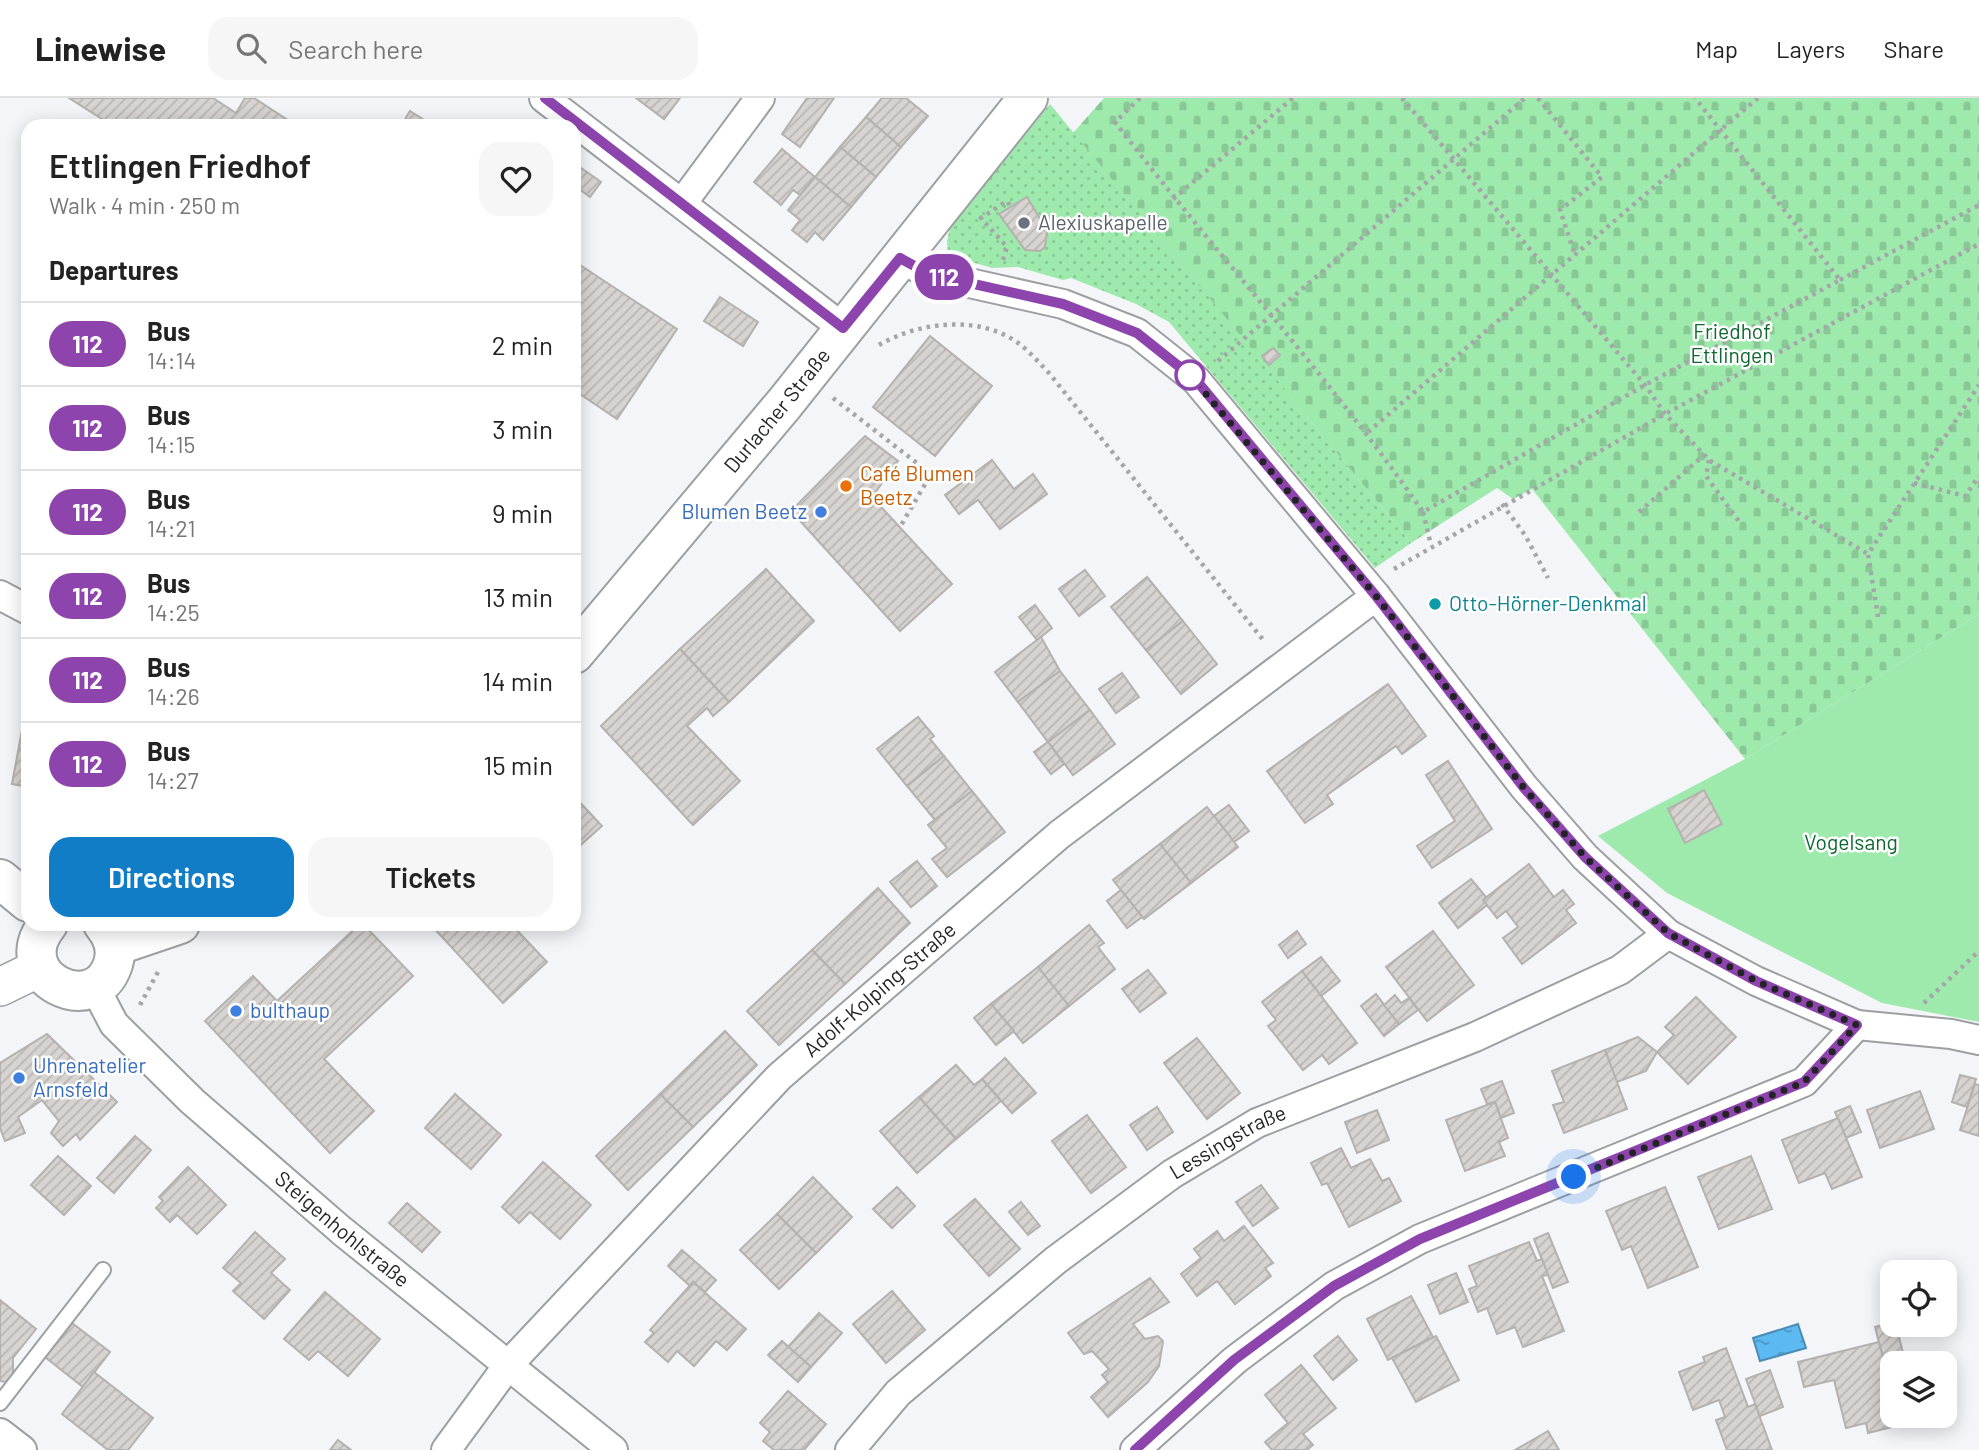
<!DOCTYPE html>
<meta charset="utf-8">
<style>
:root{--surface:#fff;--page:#f6f6f6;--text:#222;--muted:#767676;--line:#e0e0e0;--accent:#127dc7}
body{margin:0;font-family:Barlow,sans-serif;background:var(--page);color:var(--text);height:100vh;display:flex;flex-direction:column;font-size:26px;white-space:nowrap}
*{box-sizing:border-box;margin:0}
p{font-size:23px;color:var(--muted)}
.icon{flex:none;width:38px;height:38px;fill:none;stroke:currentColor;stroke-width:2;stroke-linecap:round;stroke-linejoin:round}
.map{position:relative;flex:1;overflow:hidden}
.details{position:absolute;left:21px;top:21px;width:560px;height:812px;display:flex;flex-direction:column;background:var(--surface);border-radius:21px;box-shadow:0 4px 18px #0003}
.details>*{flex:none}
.badge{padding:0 14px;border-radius:23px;font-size:24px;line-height:46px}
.fabs{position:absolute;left:1880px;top:1162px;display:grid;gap:14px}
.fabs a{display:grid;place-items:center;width:77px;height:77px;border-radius:14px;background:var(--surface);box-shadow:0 4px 18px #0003;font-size:35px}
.you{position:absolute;width:35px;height:35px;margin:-18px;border:5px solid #fff;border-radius:50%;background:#1a73e8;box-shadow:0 0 0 10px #1a73e833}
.map>.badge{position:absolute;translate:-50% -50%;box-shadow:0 0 0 4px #fff}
h2{padding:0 28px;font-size:26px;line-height:63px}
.round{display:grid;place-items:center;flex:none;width:74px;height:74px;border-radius:21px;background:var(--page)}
.head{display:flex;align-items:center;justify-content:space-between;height:119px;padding:0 28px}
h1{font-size:33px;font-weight:600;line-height:52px}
.action{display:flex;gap:14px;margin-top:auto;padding:14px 28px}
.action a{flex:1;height:80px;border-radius:21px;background:var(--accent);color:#fff;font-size:28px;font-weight:600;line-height:80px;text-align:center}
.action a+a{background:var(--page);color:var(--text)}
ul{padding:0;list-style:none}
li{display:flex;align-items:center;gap:21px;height:84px;padding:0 28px;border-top:2px solid var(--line)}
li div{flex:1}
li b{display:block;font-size:26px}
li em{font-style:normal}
li .badge{min-width:77px;font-weight:700;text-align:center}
header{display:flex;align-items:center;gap:42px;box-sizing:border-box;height:98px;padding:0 35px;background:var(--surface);border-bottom:2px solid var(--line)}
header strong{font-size:33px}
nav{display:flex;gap:38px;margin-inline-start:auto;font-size:24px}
.search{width:490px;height:63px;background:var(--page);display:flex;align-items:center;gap:18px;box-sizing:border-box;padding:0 24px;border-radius:21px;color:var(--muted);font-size:26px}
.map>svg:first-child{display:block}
.green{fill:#9eeaad}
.cemetery{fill:url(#cemetery-stones)}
.park{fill:url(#park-dots)}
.water{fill:url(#water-ripples);stroke:#4b8cb4;stroke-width:2}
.building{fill:url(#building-hatch);stroke:#b4b1af;stroke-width:2}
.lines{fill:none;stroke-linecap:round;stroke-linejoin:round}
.service-casing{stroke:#9d9fa2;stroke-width:18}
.minor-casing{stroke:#9d9fa2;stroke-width:32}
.tertiary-casing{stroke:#9d9fa2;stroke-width:40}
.secondary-casing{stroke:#9d9fa2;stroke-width:42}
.path{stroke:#a5a6a9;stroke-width:4.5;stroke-dasharray:3.5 5;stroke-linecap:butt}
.service{stroke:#fff;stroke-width:14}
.minor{stroke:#fff;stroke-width:28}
.tertiary{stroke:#fff;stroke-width:37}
.secondary{stroke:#fff;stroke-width:38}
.line-casing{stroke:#fff;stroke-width:16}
.line{stroke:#8e44ad;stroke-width:10}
.walk{stroke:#222324;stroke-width:7;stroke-dasharray:0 12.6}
.worship-dot{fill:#6b7280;stroke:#fff;stroke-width:2.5}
.stop-dot{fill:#fff;stroke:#8e44ad;stroke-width:3.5}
.food-dot{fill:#e8710a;stroke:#fff;stroke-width:2.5}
.shop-dot{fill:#3f7fe0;stroke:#fff;stroke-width:2.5}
.culture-dot{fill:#0f9aa8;stroke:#fff;stroke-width:2.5}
.labels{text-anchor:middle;stroke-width:5;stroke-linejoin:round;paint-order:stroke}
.worship-label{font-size:21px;fill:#5b616d;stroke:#fff;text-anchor:start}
.park-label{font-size:21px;fill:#0e682f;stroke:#fff}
.street-label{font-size:21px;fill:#222324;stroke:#fff}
.food-label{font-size:21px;fill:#c56008;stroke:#fff;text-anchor:start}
.shop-label{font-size:21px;fill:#366cbe;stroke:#fff;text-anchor:start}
.culture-label{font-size:21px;fill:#0d838f;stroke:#fff;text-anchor:start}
</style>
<header>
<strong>Linewise</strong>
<div class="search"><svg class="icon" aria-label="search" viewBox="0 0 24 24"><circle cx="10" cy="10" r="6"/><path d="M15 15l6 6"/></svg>Search here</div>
<nav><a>Map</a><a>Layers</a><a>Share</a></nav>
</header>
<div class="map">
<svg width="1979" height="1352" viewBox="0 0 1979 1352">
<defs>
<pattern id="cemetery-stones" width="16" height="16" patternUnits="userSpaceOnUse" patternTransform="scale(1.75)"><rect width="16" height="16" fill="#9eeaad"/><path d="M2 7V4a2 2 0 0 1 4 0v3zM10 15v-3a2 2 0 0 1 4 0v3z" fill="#88c895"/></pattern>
<pattern id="park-dots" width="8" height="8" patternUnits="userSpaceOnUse" patternTransform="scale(1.75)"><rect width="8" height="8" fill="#9eeaad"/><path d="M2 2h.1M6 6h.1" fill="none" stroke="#88c895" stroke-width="1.8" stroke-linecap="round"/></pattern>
<pattern id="water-ripples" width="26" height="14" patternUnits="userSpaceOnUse" patternTransform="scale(1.75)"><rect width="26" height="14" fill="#5db9f1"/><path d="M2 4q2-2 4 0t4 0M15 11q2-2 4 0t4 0" fill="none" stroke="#4c96c3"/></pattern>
<pattern id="building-hatch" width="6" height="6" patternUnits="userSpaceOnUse" patternTransform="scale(1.75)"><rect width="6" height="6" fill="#d7d3d1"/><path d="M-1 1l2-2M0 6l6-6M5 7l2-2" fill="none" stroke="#b8b5b3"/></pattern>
</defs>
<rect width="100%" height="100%" fill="#f3f5f8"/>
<polygon class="green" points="1979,516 1979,924 1882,905 1667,795 1598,738 1745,661"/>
<polygon class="cemetery" points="1104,0 1979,0 1979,516 1745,661 1532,391 1513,401 1497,390 1411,445 1073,35"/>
<polygon class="park" points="1050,6 1411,445 1375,470 1169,224 1136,206 1071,180 1063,182 1018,169 992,170 948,157 947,143 950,130"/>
<polygon class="water" points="1798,1226 1806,1250 1760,1263 1753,1240"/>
<g class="building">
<polygon points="69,0 213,0 236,15 245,0 254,0 297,28 113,28"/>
<polygon points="636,0 680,0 664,21"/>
<polygon points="807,0 834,0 800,49 782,36"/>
<polygon points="882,0 906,0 928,18 901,49 866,19"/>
<polygon points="410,13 434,28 401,28"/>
<polygon points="866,19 901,49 876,79 840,49"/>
<polygon points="840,49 876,79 851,109 815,79"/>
<polygon points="782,51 815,79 800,97 793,92 781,107 754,84"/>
<polygon points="574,65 601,84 590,99 574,87"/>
<polygon points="815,79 851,109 823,142 815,134 807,144 792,132 800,122 788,112"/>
<polygon points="1027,99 1047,133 1045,149 1040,153 1025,152 999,116"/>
<polygon points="574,163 677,231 617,321 574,292"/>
<polygon points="720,199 758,224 743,248 704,223"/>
<polygon points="930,238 992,288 935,358 873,309"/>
<polygon points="1273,250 1280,257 1269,267 1262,258"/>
<polygon points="865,338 898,363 872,399 952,486 900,533 791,413"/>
<polygon points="992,362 1014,391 1033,376 1047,396 1000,431 978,402 959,416 945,397"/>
<polygon points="766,471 814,523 729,604 680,551"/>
<polygon points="1085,472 1105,498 1079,518 1059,491"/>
<polygon points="1147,479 1183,523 1146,552 1111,509"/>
<polygon points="1035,507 1052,530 1037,542 1019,519"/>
<polygon points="1183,523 1217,566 1181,596 1146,552"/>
<polygon points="1041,539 1060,573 1018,604 995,574"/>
<polygon points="680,551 729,604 713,618 707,610 687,628 740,683 693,727 601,628"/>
<polygon points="1060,573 1090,612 1048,644 1018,604"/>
<polygon points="1122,575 1139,599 1116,615 1099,591"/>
<polygon points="1388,586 1426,638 1402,656 1396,648 1327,697 1333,706 1305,725 1267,673"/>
<polygon points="28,600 28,689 12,686"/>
<polygon points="1090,612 1115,646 1073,677 1048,644"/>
<polygon points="918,619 934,638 930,641 944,658 907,688 877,651"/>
<polygon points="1048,644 1064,666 1051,676 1034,654"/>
<polygon points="944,658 972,693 935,722 907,688"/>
<polygon points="1448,663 1492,731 1432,770 1417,748 1455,723 1426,677"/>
<polygon points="1704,692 1722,726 1685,745 1668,711"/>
<polygon points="972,693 1005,734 947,779 932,761 947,750 928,727"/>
<polygon points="574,698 602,728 574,753"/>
<polygon points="1229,707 1249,733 1234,744 1214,718"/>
<polygon points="1207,709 1238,749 1191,785 1160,746"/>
<polygon points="1160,746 1191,785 1144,821 1113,782"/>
<polygon points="917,763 937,788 911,809 890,784"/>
<polygon points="1529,766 1554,799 1563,792 1574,806 1566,812 1576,825 1522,866 1503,840 1518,829 1506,813 1497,820 1483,802"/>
<polygon points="1471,781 1486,799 1483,802 1487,807 1458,830 1439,805"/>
<polygon points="878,790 910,825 845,886 812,852"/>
<polygon points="1121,792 1142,819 1127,830 1107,803"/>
<polygon points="360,826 363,826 413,878 324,961 374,1013 330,1055 205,923 253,878 277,903"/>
<polygon points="430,826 511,826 547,864 503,905"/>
<polygon points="1089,827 1104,845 1098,849 1115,871 1069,908 1038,869"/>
<polygon points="1297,833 1306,846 1288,860 1279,847"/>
<polygon points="1433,833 1474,887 1427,923 1386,869"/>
<polygon points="812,852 845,886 779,947 747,913"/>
<polygon points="1321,859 1340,883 1321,898 1302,873"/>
<polygon points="1038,869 1069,908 1023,945 991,906"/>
<polygon points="1148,872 1166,895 1140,914 1122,891"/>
<polygon points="1302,873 1357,945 1329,966 1322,957 1303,972 1268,928 1276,922 1262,904"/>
<polygon points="1376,896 1399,926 1384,938 1361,908"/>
<polygon points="1395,897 1401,905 1409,900 1418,912 1399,926 1384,907"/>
<polygon points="1696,899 1736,939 1688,986 1657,954 1674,937 1665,929"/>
<polygon points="991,906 1014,933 996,947 974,920"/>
<polygon points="725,933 757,967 693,1029 660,996"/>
<polygon points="47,936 117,1004 80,1042 76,1036 63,1048 51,1035 59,1023 42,1002 18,1019 25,1035 5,1043 0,1030 0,965"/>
<polygon points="1638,939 1657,954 1646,973 1617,984 1605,952"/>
<polygon points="1197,940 1240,995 1207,1021 1164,965"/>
<polygon points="1605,952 1627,1011 1564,1035 1553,1007 1564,1004 1552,973"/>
<polygon points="1005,960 1036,995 1012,1015 982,981"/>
<polygon points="956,967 974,987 982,981 1001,1003 956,1041 919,999"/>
<polygon points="1960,977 1976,981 1967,1009 1952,1004"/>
<polygon points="1502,983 1514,1015 1501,1020 1495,1004 1487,1006 1481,991"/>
<polygon points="1975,986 1979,987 1979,1038 1960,1032"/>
<polygon points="1920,993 1934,1031 1880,1050 1867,1012"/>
<polygon points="455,996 501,1037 471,1071 425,1030"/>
<polygon points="660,996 693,1029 628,1092 596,1058"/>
<polygon points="919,999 956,1041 917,1075 880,1033"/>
<polygon points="1495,1004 1508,1040 1499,1044 1505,1058 1465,1073 1446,1022"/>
<polygon points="1850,1008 1861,1034 1846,1040 1835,1014"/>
<polygon points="1157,1009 1173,1034 1147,1052 1130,1027"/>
<polygon points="1377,1012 1389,1042 1357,1055 1345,1024"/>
<polygon points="1087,1017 1126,1069 1091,1095 1052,1043"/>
<polygon points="1838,1020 1862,1079 1832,1091 1825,1075 1799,1085 1782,1042"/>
<polygon points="135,1038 151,1052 114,1095 97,1080"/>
<polygon points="1341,1050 1351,1070 1370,1061 1382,1083 1389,1080 1401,1103 1349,1129 1327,1085 1322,1087 1311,1065"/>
<polygon points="58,1058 91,1088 64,1117 31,1087"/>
<polygon points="1751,1058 1772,1111 1719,1131 1698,1079"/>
<polygon points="543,1064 591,1107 560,1141 530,1114 519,1125 502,1109"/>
<polygon points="188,1069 226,1107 197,1136 177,1117 170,1124 156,1110 163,1103 159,1099"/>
<polygon points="813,1079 852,1119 816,1155 777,1116"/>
<polygon points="1261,1087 1278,1110 1253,1128 1236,1104"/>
<polygon points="897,1089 915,1108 892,1130 873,1111"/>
<polygon points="1665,1089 1698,1169 1648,1190 1631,1148 1622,1152 1606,1113"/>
<polygon points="975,1101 1020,1151 989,1178 944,1127"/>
<polygon points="1021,1104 1040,1128 1028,1137 1009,1114"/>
<polygon points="407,1105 440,1134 422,1154 389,1125"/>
<polygon points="777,1116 816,1155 779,1191 740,1152"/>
<polygon points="1244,1128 1273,1165 1265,1170 1271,1178 1235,1206 1217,1183 1197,1198 1181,1176 1201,1160 1194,1151 1217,1133 1224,1143"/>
<polygon points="255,1134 285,1161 271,1175 290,1192 264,1221 233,1193 241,1185 223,1170"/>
<polygon points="1548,1135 1568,1184 1553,1190 1534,1141"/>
<polygon points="1529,1144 1537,1163 1542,1161 1548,1177 1542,1178 1564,1233 1523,1249 1515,1229 1497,1236 1487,1210 1478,1214 1469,1191 1477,1188 1469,1168"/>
<polygon points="682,1152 716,1182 705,1194 693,1184 690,1188 668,1168"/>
<polygon points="1456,1175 1468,1204 1440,1216 1428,1187"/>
<polygon points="1150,1180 1169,1204 1133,1226 1145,1241 1158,1238 1163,1243 1159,1268 1148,1284 1108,1319 1091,1299 1108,1284 1102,1277 1109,1271 1092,1253 1084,1256 1068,1235"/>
<polygon points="693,1184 746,1231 727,1252 716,1243 694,1268 677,1253 668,1264 645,1244 654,1235 650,1232"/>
<polygon points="892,1193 925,1232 886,1265 853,1226"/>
<polygon points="325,1194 380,1241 348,1278 318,1253 309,1262 284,1241"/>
<polygon points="1411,1198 1433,1239 1388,1262 1367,1221"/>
<polygon points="0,1202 36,1231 13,1260 13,1277 6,1284 0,1283"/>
<polygon points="819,1215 842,1235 811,1269 788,1249"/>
<polygon points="1892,1224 1896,1227 1903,1255 1883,1260 1875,1229"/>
<polygon points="72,1225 110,1254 83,1289 45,1259"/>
<polygon points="1338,1238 1357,1262 1333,1282 1314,1258"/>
<polygon points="1436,1238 1459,1282 1416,1304 1392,1260"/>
<polygon points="782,1243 811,1269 798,1284 768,1257"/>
<polygon points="1879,1244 1892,1296 1892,1318 1897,1318 1900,1327 1868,1335 1866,1325 1846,1330 1834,1282 1804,1289 1798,1264"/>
<polygon points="1726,1250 1748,1309 1755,1306 1772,1352 1727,1352 1716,1322 1725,1319 1719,1302 1693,1312 1679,1274 1705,1264 1703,1259"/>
<polygon points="1301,1267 1336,1310 1303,1336 1313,1347 1307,1352 1272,1352 1265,1344 1288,1325 1265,1297"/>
<polygon points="1770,1272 1783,1309 1760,1318 1746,1281"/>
<polygon points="94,1274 153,1320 128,1352 108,1352 62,1316"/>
<polygon points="788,1293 826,1326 804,1352 774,1352 763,1343 770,1334 760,1325"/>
<polygon points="1548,1333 1559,1352 1515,1352"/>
<polygon points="338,1342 351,1352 330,1352"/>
</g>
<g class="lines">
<g class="service-casing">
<polyline id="service" points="0,1305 103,1172"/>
</g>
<g class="minor-casing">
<g id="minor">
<polyline points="544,0 843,230"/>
<polyline points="683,104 760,0"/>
<polyline points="900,160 929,176 1063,206 1137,235 1196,282 1376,498 1524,689 1585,759 1668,836 1756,883 1857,927 1951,936 1979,942"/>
<polyline points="0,497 28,512"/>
<path id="s1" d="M94,888L114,926L192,1003L342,1133L613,1352"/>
<polyline points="0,1335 22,1352"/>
<path id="s2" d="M446,1352L509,1266L779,979L1059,737L1376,498"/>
<path id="s3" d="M850,1352L898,1295L1056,1162L1172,1076L1257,1025L1475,939L1620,872L1668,836"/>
<polyline points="1135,1352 1235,1262 1334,1188 1420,1141 1804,984 1857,927"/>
</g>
</g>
<g class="tertiary-casing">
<polyline id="tertiary" points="0,889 39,870"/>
</g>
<g class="secondary-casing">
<g id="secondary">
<path id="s4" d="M574,556L785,305L1028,0"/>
<polyline points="0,781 28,804"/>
<path d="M48,826C5,879 95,923 113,866C118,851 113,838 103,826"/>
<polyline points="115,848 180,826"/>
</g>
</g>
<g class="path">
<path d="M1140,0L1115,24C1216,156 1328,277 1423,414L1645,287L1840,182L1695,0"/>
<polyline points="1402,0 1645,287 1665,316 1709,362 1868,456"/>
<polyline points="1538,0 1602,79 1560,112 1575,157"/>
<polyline points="1173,101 1293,0"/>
<polyline points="1003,162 1007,149 981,120 1007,103 1011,109"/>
<polyline points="1840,182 1979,107"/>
<path d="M879,247C920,223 983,216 1022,248C1032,256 1040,266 1049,275L1264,543"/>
<polyline points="1218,263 1525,0"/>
<polyline points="833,300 931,376 900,429"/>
<polyline points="1368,334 1758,0"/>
<polyline points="1709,362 1706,378 1740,425"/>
<polyline points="1914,385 1965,398 1979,378"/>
<polyline points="1502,406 1525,437 1548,480"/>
<polyline points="1423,414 1431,447"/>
<polyline points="1639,414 1704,357"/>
<polyline points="1394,471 1665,316 1979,146"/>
<polyline points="1878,519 1868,456 1979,287"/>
<polyline points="1924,905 1979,853"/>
<polyline points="140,907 159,872"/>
</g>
<use href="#service" class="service"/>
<use href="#minor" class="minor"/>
<use href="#tertiary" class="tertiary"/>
<use href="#secondary" class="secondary"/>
</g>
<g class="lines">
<g class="line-casing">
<polyline id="line" points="545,0 843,230 900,160 929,176 1063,206 1137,235 1196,282 1376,498 1524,690 1585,759 1668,835 1756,883 1857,927 1804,984 1420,1141 1334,1188 1234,1262 1135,1352"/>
</g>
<use href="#line" class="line"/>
<polyline class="walk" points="1190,277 1376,498 1524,690 1585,759 1668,835 1756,883 1857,927 1804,984 1574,1079"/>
</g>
<circle class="worship-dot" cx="1024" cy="125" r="7"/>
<circle class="stop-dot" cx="1190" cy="277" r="14"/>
<circle class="food-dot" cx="846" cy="388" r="7"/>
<g class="shop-dot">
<circle cx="821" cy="414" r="7"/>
<circle cx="236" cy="913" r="7"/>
<circle cx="19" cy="980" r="7"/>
</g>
<circle class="culture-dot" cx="1435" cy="506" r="7"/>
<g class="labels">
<g class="worship-label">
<text x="1038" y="132">Alexiuskapelle</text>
</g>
<g class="park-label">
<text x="1732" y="241">Friedhof<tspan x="1732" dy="24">Ettlingen</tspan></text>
<text x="1851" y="752">Vogelsang</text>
</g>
<g class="street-label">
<text dy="7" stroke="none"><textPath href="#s4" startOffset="317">Durlacher Straße</textPath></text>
<text dy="7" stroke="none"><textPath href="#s2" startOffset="634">Adolf-Kolping-Straße</textPath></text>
<text dy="7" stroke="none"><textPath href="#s3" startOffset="490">Lessingstraße</textPath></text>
<text dy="7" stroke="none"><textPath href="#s1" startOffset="350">Steigenhohlstraße</textPath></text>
</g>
<g class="food-label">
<text x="860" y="383">Café Blumen<tspan x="860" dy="24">Beetz</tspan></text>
</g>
<g class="shop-label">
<text x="807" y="421" text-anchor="end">Blumen Beetz</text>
<text x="250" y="920">bulthaup</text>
<text x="33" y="975">Uhrenatelier<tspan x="33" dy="24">Arnsfeld</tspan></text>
</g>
<g class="culture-label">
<text x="1449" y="513">Otto-Hörner-Denkmal</text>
</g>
</g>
</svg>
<div class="fabs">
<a><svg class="icon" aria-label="locate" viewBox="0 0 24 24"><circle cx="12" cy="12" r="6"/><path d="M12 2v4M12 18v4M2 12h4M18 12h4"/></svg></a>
<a><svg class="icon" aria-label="layers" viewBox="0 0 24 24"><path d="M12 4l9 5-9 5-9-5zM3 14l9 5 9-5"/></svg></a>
</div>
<div class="you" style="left:1574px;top:1079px"></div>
<b class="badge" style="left:944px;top:179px;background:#8e44ad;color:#fff">112</b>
<section class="details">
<div class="head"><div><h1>Ettlingen Friedhof</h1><p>Walk · 4 min · 250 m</p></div><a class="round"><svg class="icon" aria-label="heart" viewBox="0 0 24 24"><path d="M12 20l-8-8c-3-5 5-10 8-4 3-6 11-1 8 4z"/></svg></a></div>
<h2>Departures</h2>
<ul>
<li><span class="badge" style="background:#8e44ad;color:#fff">112</span><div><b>Bus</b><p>14:14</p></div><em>2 min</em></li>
<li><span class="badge" style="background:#8e44ad;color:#fff">112</span><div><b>Bus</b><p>14:15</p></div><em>3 min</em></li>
<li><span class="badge" style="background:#8e44ad;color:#fff">112</span><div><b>Bus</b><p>14:21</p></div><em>9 min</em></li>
<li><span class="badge" style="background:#8e44ad;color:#fff">112</span><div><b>Bus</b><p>14:25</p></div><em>13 min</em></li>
<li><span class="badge" style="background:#8e44ad;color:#fff">112</span><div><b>Bus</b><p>14:26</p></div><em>14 min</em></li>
<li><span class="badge" style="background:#8e44ad;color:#fff">112</span><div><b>Bus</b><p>14:27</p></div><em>15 min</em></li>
</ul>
<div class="action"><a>Directions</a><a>Tickets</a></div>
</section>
</div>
